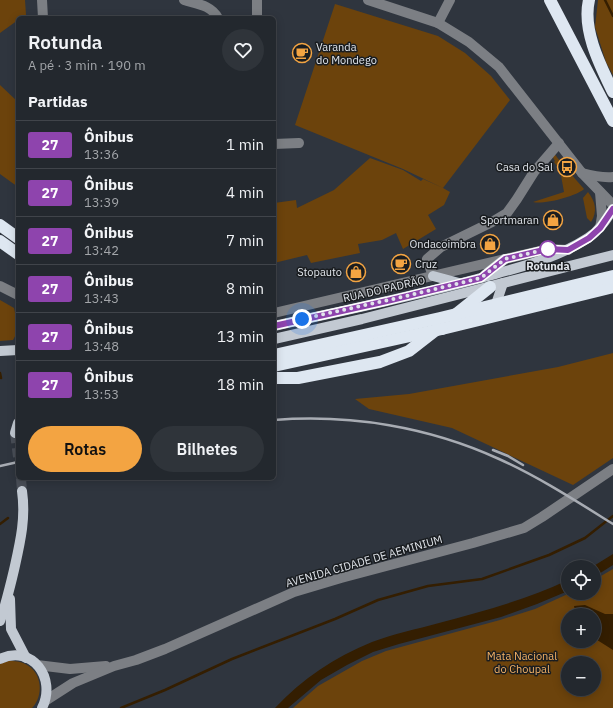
<!DOCTYPE html>
<html lang="pt">
<meta charset="utf-8">
<style>
:root{--surface:#23282e;--page:#2f343a;--text:#f1f3f6;--muted:#a3a6aa;--line:#40444a;--accent:#f3a442}
body{margin:0;font-family:"IBM Plex Sans",sans-serif;background:var(--page);color:var(--text);height:100vh;display:flex;flex-direction:column;font-size:15px;white-space:nowrap}
*{box-sizing:border-box;margin:0}
p{font-size:13px;color:var(--muted)}
.icon{flex:none;width:22px;height:22px;fill:none;stroke:currentColor;stroke-width:2;stroke-linecap:round;stroke-linejoin:round}
.map{position:relative;flex:1;overflow:hidden}
.drawer{position:absolute;left:16px;top:16px;width:260px;height:464px;display:flex;flex-direction:column;background:var(--surface);border-radius:6px;box-shadow:0 2px 10px #0003,0 0 0 1px var(--line)}
.drawer>*{flex:none}
.badge{padding:0 8px;border-radius:3px;font-size:14px;line-height:26px}
.buttons{position:absolute;left:561px;top:560px;display:grid;gap:8px}
.buttons a{display:grid;place-items:center;width:40px;height:40px;border-radius:50%;background:var(--surface);box-shadow:0 2px 10px #0003,0 0 0 1px var(--line);font-size:20px}
.you{position:absolute;width:20px;height:20px;margin:-10px;border:3px solid #fff;border-radius:50%;background:#1a73e8;box-shadow:0 0 0 6px #1a73e833}
.map>.badge{position:absolute;translate:-50% -50%;box-shadow:0 0 0 2px #fff}
h2{padding:0 12px;font-size:15px;line-height:36px}
.round{display:grid;place-items:center;flex:none;width:42px;height:42px;border-radius:21px;background:var(--page)}
.head{display:flex;align-items:center;justify-content:space-between;height:68px;padding:0 12px}
h1{font-size:19px;font-weight:600;line-height:30px}
.action{display:flex;gap:8px;margin-top:auto;padding:8px 12px}
.action a{flex:1;height:46px;border-radius:24px;background:var(--accent);color:#111;font-size:16px;font-weight:600;line-height:46px;text-align:center}
.action a+a{background:var(--page);color:var(--text)}
ul{padding:0;list-style:none}
li{display:flex;align-items:center;gap:12px;height:48px;padding:0 12px;border-top:1px solid var(--line)}
li div{flex:1}
li b{display:block;font-size:15px}
li em{font-style:normal}
li .badge{min-width:44px;font-weight:700;text-align:center}
.map>svg:first-child{display:block}
.green{fill:#6c430c;fill-rule:evenodd}
.water{fill:#341e01}
.lines{fill:none;stroke-linecap:round;stroke-linejoin:round}
.stream{stroke:#341e01;stroke-width:2.5}
.major-tunnel{stroke:#4a4f58;stroke-width:10;stroke-dasharray:10 5;stroke-linecap:butt}
.minor{stroke:#7c7f84;stroke-width:10}
.major{stroke:#c2c9d2;stroke-width:10}
.highway{stroke:#dee7f1;stroke-width:12}
.rail{stroke:#a8acb3;stroke-width:2.5}
.highway-bridge{stroke:#dee7f1;stroke-width:12}
.line-casing{stroke:#fff;stroke-width:9}
.line{stroke:#8e44ad;stroke-width:6}
.walk{stroke:#e1e5eb;stroke-width:4;stroke-dasharray:0 7.2}
.stop-dot{fill:#fff;stroke:#8e44ad;stroke-width:2}
.labels{text-anchor:middle;stroke-width:3;stroke-linejoin:round;paint-order:stroke}
.poi-label{font-size:11px;fill:#e1e5eb;stroke:#1a1d20;text-anchor:end}
.stop-label{font-size:11px;font-weight:bold;fill:#e1e5eb;stroke:#1a1d20}
.street-label{font-size:11px;fill:#e1e5eb;stroke:#1a1d20}
.park-label{font-size:11px;fill:#f4b266;stroke:#1a1d20}
</style>
<div class="map">
<svg width="613" height="708" viewBox="0 0 613 708">
<rect width="100%" height="100%" fill="#2f353e"/>
<g class="green">
<polygon points="0,0 25,0 26,15 21,18 18,18 18,20 0,33"/>
<polygon points="598,0 613,0 613,75 606,62 595,27"/>
<polygon points="335,4 438,36 465,53 491,76 510,100 443,188 450,192 444,205 428,215 436,229 403,249 396,233 382,240 358,244 360,253 311,263 307,255 274,263 274,203 296,200 297,208 334,190 370,158 403,170 421,181 423,179 443,188 403,169 295,125"/>
<polygon points="0,85 18,102 18,187 0,174"/>
<path d="M553,152L563,165L584,189C577,196 543,205 533,202L564,192L560,170L554,162L555,161L551,154Z"/>
<path d="M588,192C595,201 598,211 591,222L587,218L583,198Z"/>
<path d="M0,300L14,308C17,322 21,328 13,340L0,341Z"/>
<polygon points="613,353 613,458 573,485 452,428 369,409 355,399 409,394 558,367"/>
<path d="M613,569V708H293L318,686L362,661L386,651L500,620L535,609L570,593H594V580ZM568,615H594V641H568ZM568,663H594V689H568Z"/>
<path d="M8,661C14,661 21,661 27,665C42,673 44,696 32,708H0V664Z"/>
</g>
<g class="water">
<polygon points="613,554 613,565 594,577 594,567 592,567"/>
<path d="M568,580V591L537,604L501,617L399,644L373,652L347,665L321,680L288,708H275C302,679 335,657 372,642C393,634 417,629 439,623C483,611 526,600 568,580Z"/>
<polygon points="585,605 605,614 613,614 613,650 594,638 594,615 576,615 574,606"/>
</g>
<g class="lines">
<g class="stream">
<polyline points="605,0 613,16"/>
<polyline points="0,373 1,378"/>
<polyline points="0,524 8,518"/>
<polyline points="121,708 165,690 232,659 335,619 378,600 428,586 482,579 549,555 585,538 613,516"/>
</g>
<g class="major-tunnel">
<polyline points="15,433 18,457"/>
<polyline points="21,478 22,491"/>
</g>
<g class="minor">
<polyline points="42,0 43,18"/>
<path d="M184,0C197,4 211,5 218,18"/>
<polyline points="368,0 438,23 469,42 499,67 582,173 613,205"/>
<polyline points="257,18 257,0"/>
<polyline points="438,23 450,0"/>
<polyline points="274,144 299,143"/>
<path d="M582,173C593,176 602,178 613,177"/>
<polyline points="600,192 602,216 600,228"/>
<polyline points="433,276 427,259 441,247 492,222 507,213 517,199 534,172 559,143"/>
<polyline points="0,286 18,295"/>
<polyline points="274,313 548,249 568,250"/>
<polyline points="37,665 70,669 106,666"/>
<polyline points="45,701 73,683 114,666 136,660 165,649 294,592 341,578 473,543 524,528 542,517 613,469"/>
</g>
<g class="major">
<polyline points="485,275 505,259"/>
<polyline points="433,276 459,283"/>
<polyline points="495,307 503,283"/>
<path d="M274,326C342,311 410,297 477,279C516,268 554,260 588,238C599,231 606,220 613,209"/>
<polyline points="274,339 362,319 613,255"/>
<polyline points="0,351 18,350"/>
<polyline points="15,433 18,423"/>
<polyline points="10,599 11,629 26,658"/>
<path d="M0,621C6,604 10,587 14,570C20,543 26,519 22,491"/>
<path d="M0,659C32,644 57,678 42,708"/>
</g>
<g class="highway">
<polyline points="550,0 613,121"/>
<path d="M589,0C582,30 600,65 613,92"/>
<polyline points="0,225 18,238"/>
<polyline points="0,241 18,254"/>
<polyline points="455,315 490,287"/>
<polyline points="442,329 613,287"/>
<polyline points="274,378 298,378 380,362 409,351 436,330"/>
</g>
<g class="rail">
<path d="M274,420C351,414 429,427 499,459C539,477 576,501 613,524"/>
<polyline points="493,450 508,456 523,465"/>
<polyline points="0,466 18,462"/>
</g>
<g class="highway-bridge">
<polyline points="274,355 440,318 613,276"/>
<polyline points="274,366 442,329"/>
</g>
</g>
<g class="lines">
<g class="line-casing">
<polyline id="line" points="274,326 387,301 481,278 505,259 548,249 568,250 589,238 600,228 613,209"/>
</g>
<use href="#line" class="line"/>
<polyline class="walk" points="302,319 402,297 481,278 505,259 548,249"/>
</g>
<defs>
<g id="cafe-ring" transform="scale(1)"><circle r="9.5" fill="#1a1d20" stroke="#f3a442" stroke-width="1.5"/><path d="M-5.5-4.5H6V0H3Q3 3.5 0 3.5H-2.5Q-5.5 3.5-5.5 0ZM3-3.2v2h1.7v-2ZM-6 4.5H4V6H-6Z" fill="#f3a442"/></g>
<g id="bus-ring" transform="scale(1)"><circle r="9.5" fill="#1a1d20" stroke="#f3a442" stroke-width="1.5"/><path d="M-5-6H5V4H4V6H2V4H-2V6H-4V4H-5ZM-3.5-4V0h7V-4ZM-3.5 1.2v1.5H-2V1.2ZM2 1.2v1.5H3.5V1.2Z" fill="#f3a442"/></g>
<g id="shop-ring" transform="scale(1)"><circle r="9.5" fill="#1a1d20" stroke="#f3a442" stroke-width="1.5"/><path d="M-5-2.5h2.3a2.7 3.5 0 0 1 5.4 0H5L5.5 6h-11ZM-1.5-2.5h3a1.5 2.3 0 0 0-3 0Z" fill="#f3a442"/></g>
</defs>
<g fill-rule="evenodd">
<use href="#cafe-ring" x="302" y="53"/>
<use href="#bus-ring" x="567" y="167"/>
<use href="#shop-ring" x="553" y="220"/>
<use href="#shop-ring" x="490" y="244"/>
<use href="#cafe-ring" x="401" y="264"/>
<use href="#shop-ring" x="356" y="272"/>
</g>
<circle class="stop-dot" cx="548" cy="249" r="8"/>
<g class="labels">
<g class="poi-label">
<text x="316" y="51" text-anchor="start">Varanda<tspan x="316" dy="13">do Mondego</tspan></text>
<text x="553" y="171">Casa do Sal</text>
<text x="539" y="224">Sportmaran</text>
<text x="476" y="248">Ondacoimbra</text>
<text x="415" y="268" text-anchor="start">Cruz</text>
<text x="342" y="276">Stopauto</text>
</g>
<g class="stop-label">
<text x="548" y="270">Rotunda</text>
</g>
<g class="street-label">
<text transform="translate(384 289) rotate(-13)" y="4">RUA DO PADRÃO</text>
<text transform="translate(364 561) rotate(-16)" y="4">AVENIDA CIDADE DE AEMINIUM</text>
</g>
<g class="park-label">
<text x="522" y="660">Mata Nacional<tspan x="522" dy="13">do Choupal</tspan></text>
</g>
</g>
</svg>
<div class="buttons">
<a><svg class="icon" aria-label="locate" viewBox="0 0 24 24"><circle cx="12" cy="12" r="6"/><path d="M12 2v4M12 18v4M2 12h4M18 12h4"/></svg></a>
<a>+</a>
<a>−</a>
</div>
<div class="you" style="left:302px;top:319px"></div>
<section class="drawer">
<div class="head"><div><h1>Rotunda</h1><p>A pé · 3 min · 190 m</p></div><a class="round"><svg class="icon" aria-label="heart" viewBox="0 0 24 24"><path d="M12 20l-8-8c-3-5 5-10 8-4 3-6 11-1 8 4z"/></svg></a></div>
<h2>Partidas</h2>
<ul>
<li><span class="badge" style="background:#8e44ad;color:#fff">27</span><div><b>Ônibus</b><p>13:36</p></div><em>1 min</em></li>
<li><span class="badge" style="background:#8e44ad;color:#fff">27</span><div><b>Ônibus</b><p>13:39</p></div><em>4 min</em></li>
<li><span class="badge" style="background:#8e44ad;color:#fff">27</span><div><b>Ônibus</b><p>13:42</p></div><em>7 min</em></li>
<li><span class="badge" style="background:#8e44ad;color:#fff">27</span><div><b>Ônibus</b><p>13:43</p></div><em>8 min</em></li>
<li><span class="badge" style="background:#8e44ad;color:#fff">27</span><div><b>Ônibus</b><p>13:48</p></div><em>13 min</em></li>
<li><span class="badge" style="background:#8e44ad;color:#fff">27</span><div><b>Ônibus</b><p>13:53</p></div><em>18 min</em></li>
</ul>
<div class="action"><a>Rotas</a><a>Bilhetes</a></div>
</section>
</div>
